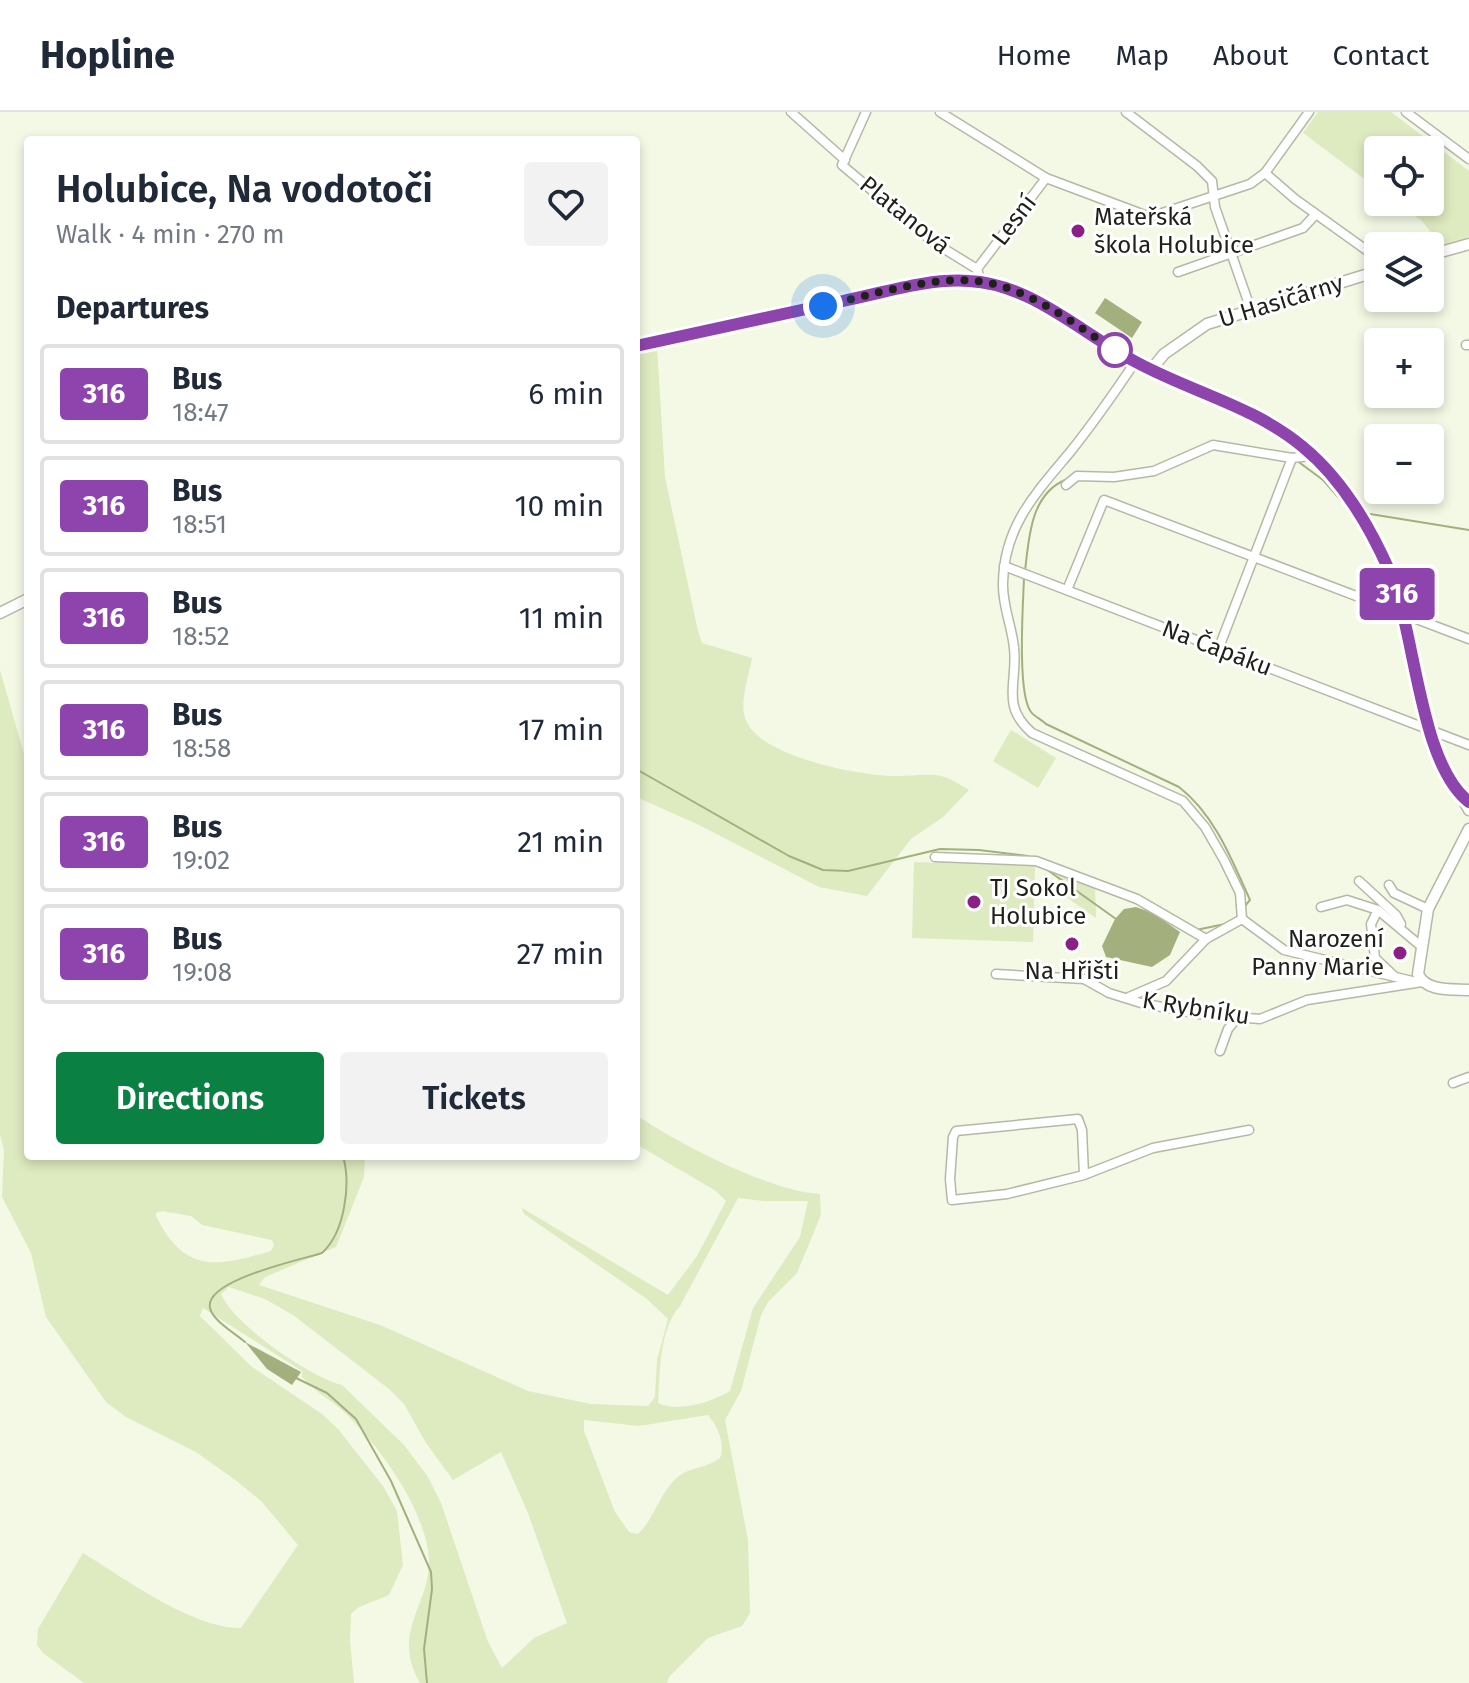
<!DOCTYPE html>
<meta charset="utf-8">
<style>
:root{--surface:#fff;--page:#f2f2f3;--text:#1f2937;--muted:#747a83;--line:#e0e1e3;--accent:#0b8043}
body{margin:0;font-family:"Fira Sans",sans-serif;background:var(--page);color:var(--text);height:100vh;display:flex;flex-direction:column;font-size:30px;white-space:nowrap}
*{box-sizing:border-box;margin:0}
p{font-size:26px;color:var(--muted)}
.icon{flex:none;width:44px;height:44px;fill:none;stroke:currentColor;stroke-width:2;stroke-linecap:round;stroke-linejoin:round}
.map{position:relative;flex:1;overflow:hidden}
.panel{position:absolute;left:24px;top:24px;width:616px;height:1024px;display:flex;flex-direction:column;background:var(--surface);border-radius:8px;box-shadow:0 4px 12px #0003}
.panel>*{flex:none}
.badge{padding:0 16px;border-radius:6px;font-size:28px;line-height:52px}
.controls{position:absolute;left:1364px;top:24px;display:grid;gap:16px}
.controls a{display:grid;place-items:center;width:80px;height:80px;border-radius:8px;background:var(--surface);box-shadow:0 4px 12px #0003;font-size:40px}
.you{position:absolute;width:40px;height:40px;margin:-20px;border:6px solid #fff;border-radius:50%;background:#1a73e8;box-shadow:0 0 0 12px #1a73e833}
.map>.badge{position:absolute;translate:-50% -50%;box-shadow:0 0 0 4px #fff}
h2{padding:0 32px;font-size:30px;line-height:72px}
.round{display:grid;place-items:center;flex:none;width:84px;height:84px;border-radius:8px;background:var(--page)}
.overview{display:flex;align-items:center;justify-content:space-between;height:136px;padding:0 32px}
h1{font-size:38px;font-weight:600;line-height:60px}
.cta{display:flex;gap:16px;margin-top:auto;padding:16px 32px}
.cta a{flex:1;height:92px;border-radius:8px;background:var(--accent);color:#fff;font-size:32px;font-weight:600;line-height:92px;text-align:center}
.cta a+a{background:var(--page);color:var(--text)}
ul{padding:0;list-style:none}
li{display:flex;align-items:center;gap:24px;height:100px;margin:0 16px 12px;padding:0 16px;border:4px solid var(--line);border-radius:8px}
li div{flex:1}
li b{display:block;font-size:30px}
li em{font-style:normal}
li .badge{min-width:88px;font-weight:700;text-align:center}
header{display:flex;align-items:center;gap:48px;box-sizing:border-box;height:112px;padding:0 40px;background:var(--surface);border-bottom:2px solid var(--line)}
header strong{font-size:38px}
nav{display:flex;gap:44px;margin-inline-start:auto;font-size:28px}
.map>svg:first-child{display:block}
.green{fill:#deeac0;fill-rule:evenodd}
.water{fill:#a3b07e}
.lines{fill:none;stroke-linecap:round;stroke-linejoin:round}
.stream{stroke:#a3b07e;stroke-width:2}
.minor-casing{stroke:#b4b9a6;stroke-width:11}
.tertiary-casing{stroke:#b4b9a6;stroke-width:13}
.minor{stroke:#fff;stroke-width:8}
.tertiary{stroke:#fff;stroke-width:10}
.line-casing{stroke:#fff;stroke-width:18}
.line{stroke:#8e44ad;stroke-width:12}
.walk{stroke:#1e2019;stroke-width:8;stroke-dasharray:0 14.4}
.poi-dot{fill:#8a1f85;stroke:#fff;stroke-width:3}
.stop-dot{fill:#fff;stroke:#8e44ad;stroke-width:4}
.labels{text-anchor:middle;stroke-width:6;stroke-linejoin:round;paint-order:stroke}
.street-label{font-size:24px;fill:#1e2019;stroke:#fff}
.poi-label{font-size:24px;fill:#1e2019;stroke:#fff;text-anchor:start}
</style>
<header>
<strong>Hopline</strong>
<nav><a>Home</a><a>Map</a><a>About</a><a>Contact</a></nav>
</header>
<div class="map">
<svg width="1469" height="1571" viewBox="0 0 1469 1571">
<rect width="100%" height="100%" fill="#f3f9e5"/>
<g class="green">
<polygon points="1318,0 1391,0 1469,59 1469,125 1441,133 1422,109 1396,90 1430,90 1430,38 1378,38 1378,77 1303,21"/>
<path d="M657,234L665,365L698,519L702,531L752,546C749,562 741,586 744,602C751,644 857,663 892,664C908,665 925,661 941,664C951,666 960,673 969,678L943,705L911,727L867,784L819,775L697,712L636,685V238Z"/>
<path d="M0,558L28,656V1044H365L364,1065L336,1135L265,1165L259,1173L380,1213L528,1279L591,1292L648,1294L655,1285L657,1248L668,1207L647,1187L524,1102L522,1096L668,1183L697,1144L726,1089L716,1079L636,1032V1003C679,1032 769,1079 820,1082L821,1103L797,1161L768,1190L761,1203L741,1279L725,1308L748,1428L750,1501L742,1514L708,1526L669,1565L667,1571H420C390,1520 431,1492 429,1447C426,1398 379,1333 344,1300C330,1287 314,1279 302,1265V1259L203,1196L200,1204L252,1255L322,1302L338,1317L383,1374L397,1399L403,1453L389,1483L359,1495L351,1502L350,1529L354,1571H84L43,1541L37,1533L38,1517L83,1441C124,1466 193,1517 241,1516L298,1433L262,1390L238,1370L196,1340L126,1305L106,1290L46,1205L31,1141L2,1085L4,1038L0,1023ZM738,1086L764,1089H808L800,1125L753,1196L730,1279C712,1290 678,1301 658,1291C660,1261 659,1217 680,1194ZM162,1099L191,1104L202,1113L272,1128L274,1133L271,1139C215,1155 185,1162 156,1104V1101ZM229,1175L265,1187L293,1203L389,1277L404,1292L426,1331L453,1368L501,1340L528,1401L567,1511L534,1526L502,1556L488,1530L441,1391L428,1365L404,1333L342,1273C310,1265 234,1213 221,1182ZM708,1303C717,1313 726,1333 720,1346C708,1356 691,1355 679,1364C660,1379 655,1406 638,1422L629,1420L615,1400L584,1319V1308L639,1314Z"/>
<polygon points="1011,618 1056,646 1038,676 993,649"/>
<polygon points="914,750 1035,754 1033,830 912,826"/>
<polygon points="1058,761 1095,774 1096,806 1059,780"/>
</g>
<g class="water">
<polygon points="1105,186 1142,210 1132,226 1095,201"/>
<polygon points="1136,795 1153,801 1180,820 1170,843 1152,855 1106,845 1102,834 1115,807 1124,797"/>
<polygon points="245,1230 301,1260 292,1273 267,1257"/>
</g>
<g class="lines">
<g class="stream">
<polyline points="1296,348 1323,368 1347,395"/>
<polyline points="1364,401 1469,418"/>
<path d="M1025,459C1029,427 1030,383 1065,368"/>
<path d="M1024,466C1023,492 1017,582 1031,600C1034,604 1042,608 1046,612L1179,675C1215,703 1232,748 1250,788L1244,795"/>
<polyline points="636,657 789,744 823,758 848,759 940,737 979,738 1028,744"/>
<polyline points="1046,757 1116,807"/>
<polyline points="1196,818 1225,812"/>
<path d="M245,1230C236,1222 212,1208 210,1196C204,1168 300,1148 322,1141C345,1120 351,1072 343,1044"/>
<polyline points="296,1266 327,1281 356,1307 391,1369 431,1460 432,1477 424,1537 427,1571"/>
</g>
<g class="minor-casing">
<g id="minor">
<polyline points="791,0 845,48"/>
<polyline points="866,0 842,53 933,130 977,157"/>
<polyline points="940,0 1046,66 1150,105 1250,72 1265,61 1309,0"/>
<polyline points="1126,0 1197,54 1212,69 1215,95 1251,198"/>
<polyline points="1406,0 1469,47"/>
<polyline points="1265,61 1295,87 1369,140"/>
<polyline points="1178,160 1303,116 1315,103"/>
<polyline points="981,170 977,157 1046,66"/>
<polyline points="1466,233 1469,233"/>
<path d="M1135,250C1115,280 1094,310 1071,339C1037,380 1004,413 1003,471C1002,493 1012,514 1014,536C1018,571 1000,593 1032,621L1183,689L1205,715L1224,748L1240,781L1242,807"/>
<polyline points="1066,373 1077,364 1114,365 1154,359 1213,333 1292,346 1311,344"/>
<polyline points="1004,454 1469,633"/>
<polyline points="1067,478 1104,388 1469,527"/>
<polyline points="1218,538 1292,346"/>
<polyline points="935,745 1036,749 1137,787 1206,827"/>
<polyline points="1359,769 1396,803 1401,812"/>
<polyline points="1389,773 1394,781 1428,797"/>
<polyline points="1321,795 1347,788 1378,798 1422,835"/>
<polyline points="1378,798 1371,812 1375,846 1394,864"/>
<polyline points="1242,807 1284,838 1412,869"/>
<polyline points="996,862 1084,867 1109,881 1141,891 1199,902 1260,907 1307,888 1422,870"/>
<polyline points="1129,885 1166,869 1206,827 1242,807"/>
<polyline points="1220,939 1228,917 1238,905"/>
<polyline points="1453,971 1469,965"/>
<polyline points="1084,1063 1082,1018 1078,1007 956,1019 953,1025 950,1067 952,1088 1007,1082 1084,1063 1153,1036 1249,1018"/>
</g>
</g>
<g class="tertiary-casing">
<g id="tertiary">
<polyline points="1430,143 1469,132"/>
<polyline points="636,234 915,174 965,168 981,170 1027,185 1135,250 1248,299 1291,326 1325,357 1340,373 1375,430 1398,484 1429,617 1439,644 1469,698"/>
<polyline points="1151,258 1164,242 1207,212 1378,159"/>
<polyline points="0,501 28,487"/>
<path d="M1469,717L1428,797L1418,862C1426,880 1451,877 1469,878"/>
</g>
</g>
<use href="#minor" class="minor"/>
<use href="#tertiary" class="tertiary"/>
</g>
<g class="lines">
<g class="line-casing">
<path id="line" d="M636,234C705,219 774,204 843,189C883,181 928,166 969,169C1032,172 1082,222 1136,250C1191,280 1254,294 1303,335C1342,367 1369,413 1389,458C1416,518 1418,650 1469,690"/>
</g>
<use href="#line" class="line"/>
<path class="walk" d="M823,194C872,183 944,159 994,172C1041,184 1084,219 1124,244L1115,238"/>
</g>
<g class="poi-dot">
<circle cx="1078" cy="119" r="8"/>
<circle cx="974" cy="790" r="8"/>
<circle cx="1072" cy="832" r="8"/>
<circle cx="1400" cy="841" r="8"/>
</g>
<circle class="stop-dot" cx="1115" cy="238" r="16"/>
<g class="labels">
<g class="street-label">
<text transform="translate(905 103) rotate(39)" y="8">Platanová</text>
<text transform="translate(1014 108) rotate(-53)" y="8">Lesní</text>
<text transform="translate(1281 189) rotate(-17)" y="8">U Hasičárny</text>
<text transform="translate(1217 536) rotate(21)" y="8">Na Čapáku</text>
<text transform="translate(1196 896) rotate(9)" y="8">K Rybníku</text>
</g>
<g class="poi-label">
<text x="1094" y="113">Mateřská<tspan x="1094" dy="28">škola Holubice</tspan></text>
<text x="990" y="784">TJ Sokol<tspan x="990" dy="28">Holubice</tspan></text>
<text x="1384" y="835" text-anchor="end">Narození<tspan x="1384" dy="28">Panny Marie</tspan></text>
<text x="1072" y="867" text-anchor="middle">Na Hřišti</text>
</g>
</g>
</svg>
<div class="controls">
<a><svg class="icon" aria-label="locate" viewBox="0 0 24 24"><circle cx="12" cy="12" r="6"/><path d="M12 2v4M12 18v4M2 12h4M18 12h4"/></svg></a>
<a><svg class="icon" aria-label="layers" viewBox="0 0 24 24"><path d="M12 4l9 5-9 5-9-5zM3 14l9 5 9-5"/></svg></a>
<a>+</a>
<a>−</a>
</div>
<div class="you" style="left:823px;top:194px"></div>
<b class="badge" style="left:1397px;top:482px;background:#8e44ad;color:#fff">316</b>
<section class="panel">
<div class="overview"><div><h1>Holubice, Na vodotoči</h1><p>Walk · 4 min · 270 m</p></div><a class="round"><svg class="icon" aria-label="heart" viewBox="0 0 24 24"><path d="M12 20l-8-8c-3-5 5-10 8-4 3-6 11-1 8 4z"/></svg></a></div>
<h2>Departures</h2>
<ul>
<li><span class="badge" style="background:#8e44ad;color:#fff">316</span><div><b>Bus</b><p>18:47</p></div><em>6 min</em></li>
<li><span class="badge" style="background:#8e44ad;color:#fff">316</span><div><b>Bus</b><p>18:51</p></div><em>10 min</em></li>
<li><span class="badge" style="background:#8e44ad;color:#fff">316</span><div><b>Bus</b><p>18:52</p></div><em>11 min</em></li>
<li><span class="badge" style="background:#8e44ad;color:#fff">316</span><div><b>Bus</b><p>18:58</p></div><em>17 min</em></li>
<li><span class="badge" style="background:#8e44ad;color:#fff">316</span><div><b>Bus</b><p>19:02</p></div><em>21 min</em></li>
<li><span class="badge" style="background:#8e44ad;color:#fff">316</span><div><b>Bus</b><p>19:08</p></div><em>27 min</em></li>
</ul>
<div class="cta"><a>Directions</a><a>Tickets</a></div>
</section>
</div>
